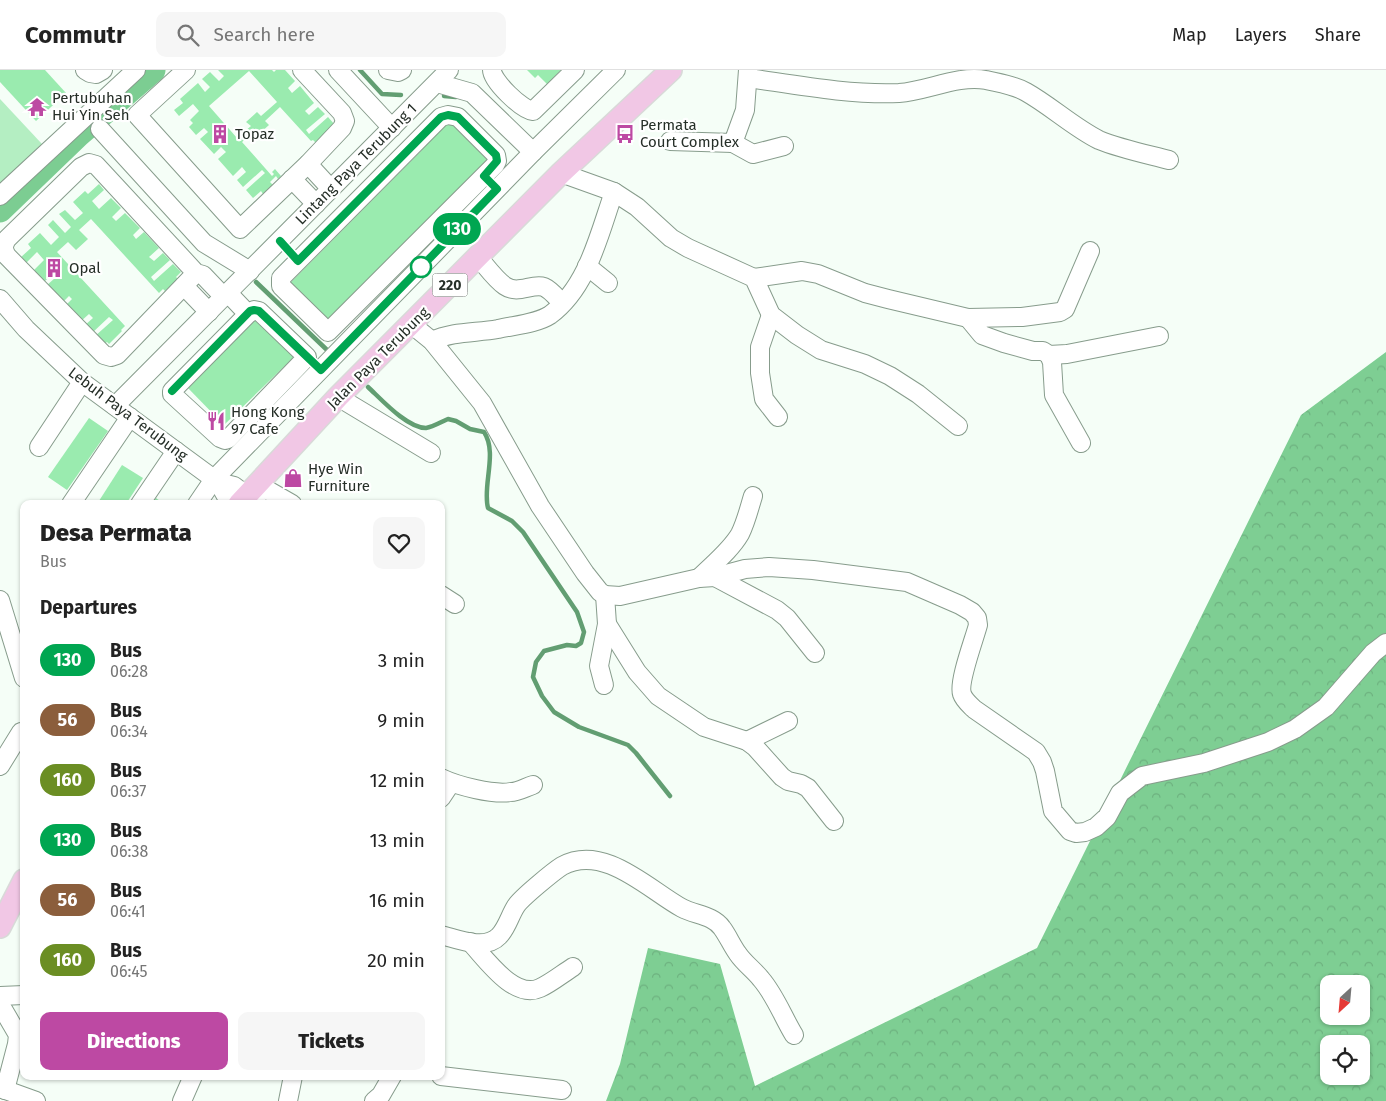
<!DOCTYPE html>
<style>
:root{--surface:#fff;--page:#f6f6f6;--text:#222;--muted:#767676;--line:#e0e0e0;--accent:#bd49a3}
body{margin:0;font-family:"Fira Sans",sans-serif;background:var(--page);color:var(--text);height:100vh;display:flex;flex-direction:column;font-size:19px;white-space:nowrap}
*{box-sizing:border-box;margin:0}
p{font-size:16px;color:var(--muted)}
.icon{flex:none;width:28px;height:28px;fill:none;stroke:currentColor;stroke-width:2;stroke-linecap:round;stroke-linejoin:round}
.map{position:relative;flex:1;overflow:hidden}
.drawer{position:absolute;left:20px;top:430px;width:425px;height:580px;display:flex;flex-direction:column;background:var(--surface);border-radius:10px;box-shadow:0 1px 4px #0004}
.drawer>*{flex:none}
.badge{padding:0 10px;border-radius:16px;font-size:18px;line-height:32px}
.needle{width:32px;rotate:206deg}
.controls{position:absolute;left:1320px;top:905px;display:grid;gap:10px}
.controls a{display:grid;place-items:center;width:50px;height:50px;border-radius:10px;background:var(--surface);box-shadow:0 1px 4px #0004;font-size:25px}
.map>.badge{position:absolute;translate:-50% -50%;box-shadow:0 0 0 2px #fff}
h2{padding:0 20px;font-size:19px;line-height:45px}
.round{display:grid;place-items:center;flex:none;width:52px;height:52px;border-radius:10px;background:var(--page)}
.overview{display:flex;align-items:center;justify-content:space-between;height:85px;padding:0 20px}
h1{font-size:24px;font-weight:800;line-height:38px}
.cta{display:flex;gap:10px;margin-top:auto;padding:10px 20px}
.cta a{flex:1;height:58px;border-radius:10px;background:var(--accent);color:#fff;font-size:20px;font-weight:800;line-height:58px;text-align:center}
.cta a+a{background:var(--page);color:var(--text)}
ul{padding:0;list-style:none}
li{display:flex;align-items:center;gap:15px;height:60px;padding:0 20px}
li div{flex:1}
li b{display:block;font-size:19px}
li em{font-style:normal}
li .badge{min-width:55px;font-weight:700;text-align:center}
header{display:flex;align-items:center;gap:30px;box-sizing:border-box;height:70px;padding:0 25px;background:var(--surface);border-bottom:1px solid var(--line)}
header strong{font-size:24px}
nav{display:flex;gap:28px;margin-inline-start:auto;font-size:18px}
.search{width:350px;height:45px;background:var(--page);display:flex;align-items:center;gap:12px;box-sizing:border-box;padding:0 18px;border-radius:10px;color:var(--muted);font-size:19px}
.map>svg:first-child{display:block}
.green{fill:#b4eec2}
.forest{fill:url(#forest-crowns);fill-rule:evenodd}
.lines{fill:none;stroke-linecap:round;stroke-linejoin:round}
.stream{stroke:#629e72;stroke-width:4.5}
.river{stroke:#7ccd92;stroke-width:25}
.building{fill:#9aebaf;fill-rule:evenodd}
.minor-casing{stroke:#879c8c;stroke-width:20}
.major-casing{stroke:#d8dad8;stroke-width:24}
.minor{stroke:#fff;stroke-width:18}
.major{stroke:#f1c7e5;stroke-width:21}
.line-casing{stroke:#fff;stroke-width:11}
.line{stroke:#00a651;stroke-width:8}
.stop-dot{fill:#fff;stroke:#00a651;stroke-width:2.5}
.labels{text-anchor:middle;stroke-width:4.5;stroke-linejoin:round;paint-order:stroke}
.shield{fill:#fff;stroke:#676d68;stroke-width:1}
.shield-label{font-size:14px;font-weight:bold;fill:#262f28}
.poi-label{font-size:15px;fill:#262f28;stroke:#fff;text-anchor:start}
.street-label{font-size:15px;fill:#262f28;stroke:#fff}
</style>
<header>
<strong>Commutr</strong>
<div class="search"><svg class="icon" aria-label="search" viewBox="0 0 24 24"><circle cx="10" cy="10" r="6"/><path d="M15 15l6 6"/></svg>Search here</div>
<nav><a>Map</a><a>Layers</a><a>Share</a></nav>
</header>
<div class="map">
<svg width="1386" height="1031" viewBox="0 0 1386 1031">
<defs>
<pattern id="forest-crowns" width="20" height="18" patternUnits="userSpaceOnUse" patternTransform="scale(1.25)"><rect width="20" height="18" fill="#7ece93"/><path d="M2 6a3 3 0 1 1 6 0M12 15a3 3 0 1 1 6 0" fill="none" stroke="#6db17f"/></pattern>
</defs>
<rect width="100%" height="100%" fill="#f5fef7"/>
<polygon class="green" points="0,29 42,74 0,114"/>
<path class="forest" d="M1386,282V1031H606L620,994L648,878L720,894L755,1016L1037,878L1301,345ZM1329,914H1361V946H1329ZM1329,974H1361V1006H1329Z"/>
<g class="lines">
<g class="stream">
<polyline points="360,0 382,24 401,25"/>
<polyline points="444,26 456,27"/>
<polyline points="256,212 326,279"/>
<path d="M368,317C381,329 407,358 426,358C433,357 441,352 448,349L456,351L470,359L484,362C498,383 482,416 488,438L512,451L523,462L577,542L584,562L581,573L576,576L567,575L544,581L536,592L533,607L542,626L554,642L579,657L628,675L636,683L670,726"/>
</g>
<polyline class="river" points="0,140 79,64 153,0"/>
</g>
<g class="building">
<polygon points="0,0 45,0 66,23 36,51 0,12"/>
<path d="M218,0H272L274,2L276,0H285L295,11L288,18L292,23L300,16L314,33L305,41L309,45L318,37L325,44L306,60L309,64L328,47L335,55L317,74L313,70L311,71L280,37L265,51L269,55L259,64L256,60L242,72L272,106L274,104L272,102L275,99L281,106L278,109L276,106L270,112L273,115L263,124L261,121L253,128L246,120L265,103L262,100L243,117L237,110L246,102L242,97L233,106L218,89L226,82L221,77L214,84L200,69L208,62L204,58L196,65L189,57L193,53L190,50L199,41L193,34L179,46L174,40L183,33L180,29L198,13L205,22L210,17L202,9L210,2L219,11L224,6ZM249,1L277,32L261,46L257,42L246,52L251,56L237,68L209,36Z"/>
<polygon points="527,0 561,0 547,14 538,5 535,8"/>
<polygon points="451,50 491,89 329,253 289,214 422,80 415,73 441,51 445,56"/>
<polygon points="99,114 104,120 92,131 99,139 111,128 121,138 112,147 116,151 125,143 140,158 133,165 136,169 144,162 159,178 149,187 154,191 163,183 170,190 151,207 154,211 173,194 181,202 176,207 178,209 165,221 163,219 159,223 91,149 79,160 88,169 76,180 68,172 57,182 125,256 121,260 122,261 109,274 107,272 102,276 94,267 113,250 109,247 91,264 84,256 93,248 89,244 80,252 65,236 72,229 69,226 62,233 46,216 55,208 52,204 43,213 32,202 44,190 37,182 25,194 20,188 31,178 28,174 40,163 51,175 59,167 48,155 53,150 65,163 71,157 59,144 65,140 75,150 83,143 73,132 85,121 88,124"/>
<polygon points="255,247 294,287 224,355 185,315"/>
<polygon points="89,348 108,361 67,420 48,407"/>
<polygon points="122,395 143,408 126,434 97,434"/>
<polygon points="156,428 164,434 152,434"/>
</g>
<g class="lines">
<g class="minor-casing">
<g id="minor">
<polyline points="85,0 90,3 96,4 103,0"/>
<polyline points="186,0 137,45 240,159 308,94 342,58 345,51 342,43 302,0"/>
<polyline points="338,0 392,58"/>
<polyline points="388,0 398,2 402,0"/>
<path d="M492,0C492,11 522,40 533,41L575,0"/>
<path d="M748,8C797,15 849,25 899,23C928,21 957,5 986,10C999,13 1014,15 1026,22C1051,36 1073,57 1099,70C1121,79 1146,84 1169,90"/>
<polyline points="437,13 472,23 533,82"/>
<polygon points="448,45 458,47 496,85 497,91 495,95 328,262 281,216 281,208 441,47"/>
<polyline points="100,59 204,173 250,201"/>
<polyline points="670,71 733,73 745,40 748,0"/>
<polyline points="733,73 753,84 784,76"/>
<polyline points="308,94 331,119"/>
<polyline points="561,103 614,122 637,137 671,168 688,178 754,208 771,245 797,265 821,280 865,294 890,306 918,324 958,356"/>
<polyline points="292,109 316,134"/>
<polyline points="0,126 136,0"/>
<path d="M478,187C486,196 495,209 505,216C518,225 532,213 544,217C551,220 557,228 562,233"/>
<polyline points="587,196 608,213"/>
<path d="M196,203L117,285L111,287L104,285L7,186C3,179 3,176 7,169L81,97L89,93L96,95L196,203L203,205L224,227"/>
<polyline points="754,208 802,201 818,204 865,223 888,229 968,248 1022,247 1060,242 1065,239 1090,181"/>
<polyline points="184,216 209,242"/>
<polyline points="228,223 248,244 172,321 172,324 220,368 225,370 228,369 307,287 259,241 254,240 248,244"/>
<polyline points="0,229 26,259 82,312 218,412 226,426 233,434"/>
<polyline points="771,245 760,277 760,303 764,329 778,347"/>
<polyline points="968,248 982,265 1004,273 1033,281 1043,281 1049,285 1052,292 1054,325 1081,373"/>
<path d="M411,254L432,271L482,333L540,436L585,503L600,522L605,525L620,526L699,508L715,507L745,499L769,497L813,500L907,512L960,535L972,542L977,548L978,555C974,570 958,612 962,624C964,630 969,634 974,639L1036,682L1042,692L1045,701L1053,741L1070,761L1076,763L1085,762L1096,757L1107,747L1120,723L1142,706L1204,693L1268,672L1295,659L1326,637L1373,583L1386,573"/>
<path d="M432,271C453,261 476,263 498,259C515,255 536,254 550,245C588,217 599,164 614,122"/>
<polyline points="1049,285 1067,284 1159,266"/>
<polyline points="338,327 431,383"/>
<polyline points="115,336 449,0"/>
<polyline points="39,377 82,312"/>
<polyline points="218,412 234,416 258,434"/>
<polyline points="257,414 292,434"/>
<polyline points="71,434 130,347"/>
<polyline points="140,434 176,381"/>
<polyline points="197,434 214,409 533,82 616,0"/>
<polyline points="715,507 777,540 787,548 815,583"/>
<path d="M699,508C713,494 730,481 740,464C746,452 749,439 753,426"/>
<polyline points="441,525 455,534"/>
<polyline points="0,530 24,608"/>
<polyline points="607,554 637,602 658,626 704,657 747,671 755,677 782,707 788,711 801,714 808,718 834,751"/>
<polyline points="604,615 599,596 607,554 605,525"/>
<polyline points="747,671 788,651"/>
<polyline points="0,696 21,662"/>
<path d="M441,708C458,716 493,725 511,722C518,722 526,717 533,715"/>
<polyline points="441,728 451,713"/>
<path d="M441,865C457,869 485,881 499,866C507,858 510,845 516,836C521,828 554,801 562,796C604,773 649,820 682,838C695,845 713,845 722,858C728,866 732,876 738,884C744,893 754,900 761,909C775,925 783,947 794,965"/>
<path d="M470,872C486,889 514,930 540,918C551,913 562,904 573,897"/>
<polyline points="0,926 24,925"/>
<polyline points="0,934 18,965 17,974 5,1020"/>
<polyline points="441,1006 562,1020"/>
<polyline points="0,1018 36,1031"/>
<polyline points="182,1031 193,1006"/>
<polyline points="288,1031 293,1006"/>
<polyline points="374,1031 381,1025 392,1006"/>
</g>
</g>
<g class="major-casing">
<g id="major">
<polyline points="239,434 338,327 561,103 671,0"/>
<polyline points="0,857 24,810"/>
</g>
</g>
<use href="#minor" class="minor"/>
<use href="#major" class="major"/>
</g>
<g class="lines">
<g class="line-casing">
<polyline id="line" points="172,321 250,241 254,240 259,241 321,300 497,119 484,106 497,91 496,85 458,47 448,45 441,47 298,191 280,171"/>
</g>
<use href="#line" class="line"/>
</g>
<defs>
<g id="temple-bare" transform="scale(1.5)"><path d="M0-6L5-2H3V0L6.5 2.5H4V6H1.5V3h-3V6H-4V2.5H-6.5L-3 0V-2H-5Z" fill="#bd49a3" stroke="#fff" stroke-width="2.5" paint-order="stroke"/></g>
<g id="building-bare" transform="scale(1.5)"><path d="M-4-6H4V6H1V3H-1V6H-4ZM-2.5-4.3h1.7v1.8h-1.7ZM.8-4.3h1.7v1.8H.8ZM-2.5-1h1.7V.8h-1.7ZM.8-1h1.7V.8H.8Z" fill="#bd49a3" stroke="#fff" stroke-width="2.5" paint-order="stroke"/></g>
<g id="bus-bare" transform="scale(1.5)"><path d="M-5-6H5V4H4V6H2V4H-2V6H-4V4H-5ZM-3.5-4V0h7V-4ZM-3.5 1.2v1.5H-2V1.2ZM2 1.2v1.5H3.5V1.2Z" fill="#bd49a3" stroke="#fff" stroke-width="2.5" paint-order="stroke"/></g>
<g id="restaurant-bare" transform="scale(1.5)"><path d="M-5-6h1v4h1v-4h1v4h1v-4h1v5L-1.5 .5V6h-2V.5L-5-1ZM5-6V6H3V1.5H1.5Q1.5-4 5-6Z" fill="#bd49a3" stroke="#fff" stroke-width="2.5" paint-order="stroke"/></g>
<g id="shop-bare" transform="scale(1.5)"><path d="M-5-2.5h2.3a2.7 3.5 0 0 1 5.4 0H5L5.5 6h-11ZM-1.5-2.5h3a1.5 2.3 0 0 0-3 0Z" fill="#bd49a3" stroke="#fff" stroke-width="2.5" paint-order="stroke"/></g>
</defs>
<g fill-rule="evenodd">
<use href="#temple-bare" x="37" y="37"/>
<use href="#building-bare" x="220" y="64"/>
<use href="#bus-bare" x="625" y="64"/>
<use href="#building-bare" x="54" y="198"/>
<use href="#restaurant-bare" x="216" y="351"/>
<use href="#shop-bare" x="293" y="408"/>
</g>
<circle class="stop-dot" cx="421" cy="197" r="10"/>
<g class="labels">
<rect class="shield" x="432.5" y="203.5" width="35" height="23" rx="4"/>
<g class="shield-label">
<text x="450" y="220">220</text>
</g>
<g class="poi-label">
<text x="52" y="33">Pertubuhan<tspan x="52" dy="17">Hui Yin Seh</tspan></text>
<text x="640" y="60">Permata<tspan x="640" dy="17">Court Complex</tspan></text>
<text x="235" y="69">Topaz</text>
<text x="69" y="203">Opal</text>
<text x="231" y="347">Hong Kong<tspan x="231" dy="17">97 Cafe</tspan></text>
<text x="308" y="404">Hye Win<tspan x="308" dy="17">Furniture</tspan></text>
</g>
<g class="street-label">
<text transform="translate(356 94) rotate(-45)" y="5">Lintang Paya Terubung 1</text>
<text transform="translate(378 288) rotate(-45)" y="5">Jalan Paya Terubung</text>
<text transform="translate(128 344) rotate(37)" y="5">Lebuh Paya Terubung</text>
</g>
</g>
</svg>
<div class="controls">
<a><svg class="needle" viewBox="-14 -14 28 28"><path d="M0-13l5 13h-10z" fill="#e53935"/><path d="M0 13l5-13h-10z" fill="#767676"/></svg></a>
<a><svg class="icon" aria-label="locate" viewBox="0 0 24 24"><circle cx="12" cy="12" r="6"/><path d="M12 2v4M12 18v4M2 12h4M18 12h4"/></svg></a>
</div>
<b class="badge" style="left:457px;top:159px;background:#00a651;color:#fff">130</b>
<section class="drawer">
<div class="overview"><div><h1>Desa Permata</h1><p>Bus</p></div><a class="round"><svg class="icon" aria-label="heart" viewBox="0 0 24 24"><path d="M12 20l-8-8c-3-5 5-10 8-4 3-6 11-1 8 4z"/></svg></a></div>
<h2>Departures</h2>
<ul>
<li><span class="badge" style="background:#00a651;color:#fff">130</span><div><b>Bus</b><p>06:28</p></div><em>3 min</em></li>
<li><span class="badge" style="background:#8b5e3c;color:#fff">56</span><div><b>Bus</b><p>06:34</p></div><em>9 min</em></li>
<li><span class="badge" style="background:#6b8e23;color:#fff">160</span><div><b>Bus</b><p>06:37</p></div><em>12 min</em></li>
<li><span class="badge" style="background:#00a651;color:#fff">130</span><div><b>Bus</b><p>06:38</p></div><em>13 min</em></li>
<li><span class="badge" style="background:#8b5e3c;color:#fff">56</span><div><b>Bus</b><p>06:41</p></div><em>16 min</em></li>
<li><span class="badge" style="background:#6b8e23;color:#fff">160</span><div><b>Bus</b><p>06:45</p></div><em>20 min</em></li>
</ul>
<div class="cta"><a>Directions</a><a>Tickets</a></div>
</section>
</div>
